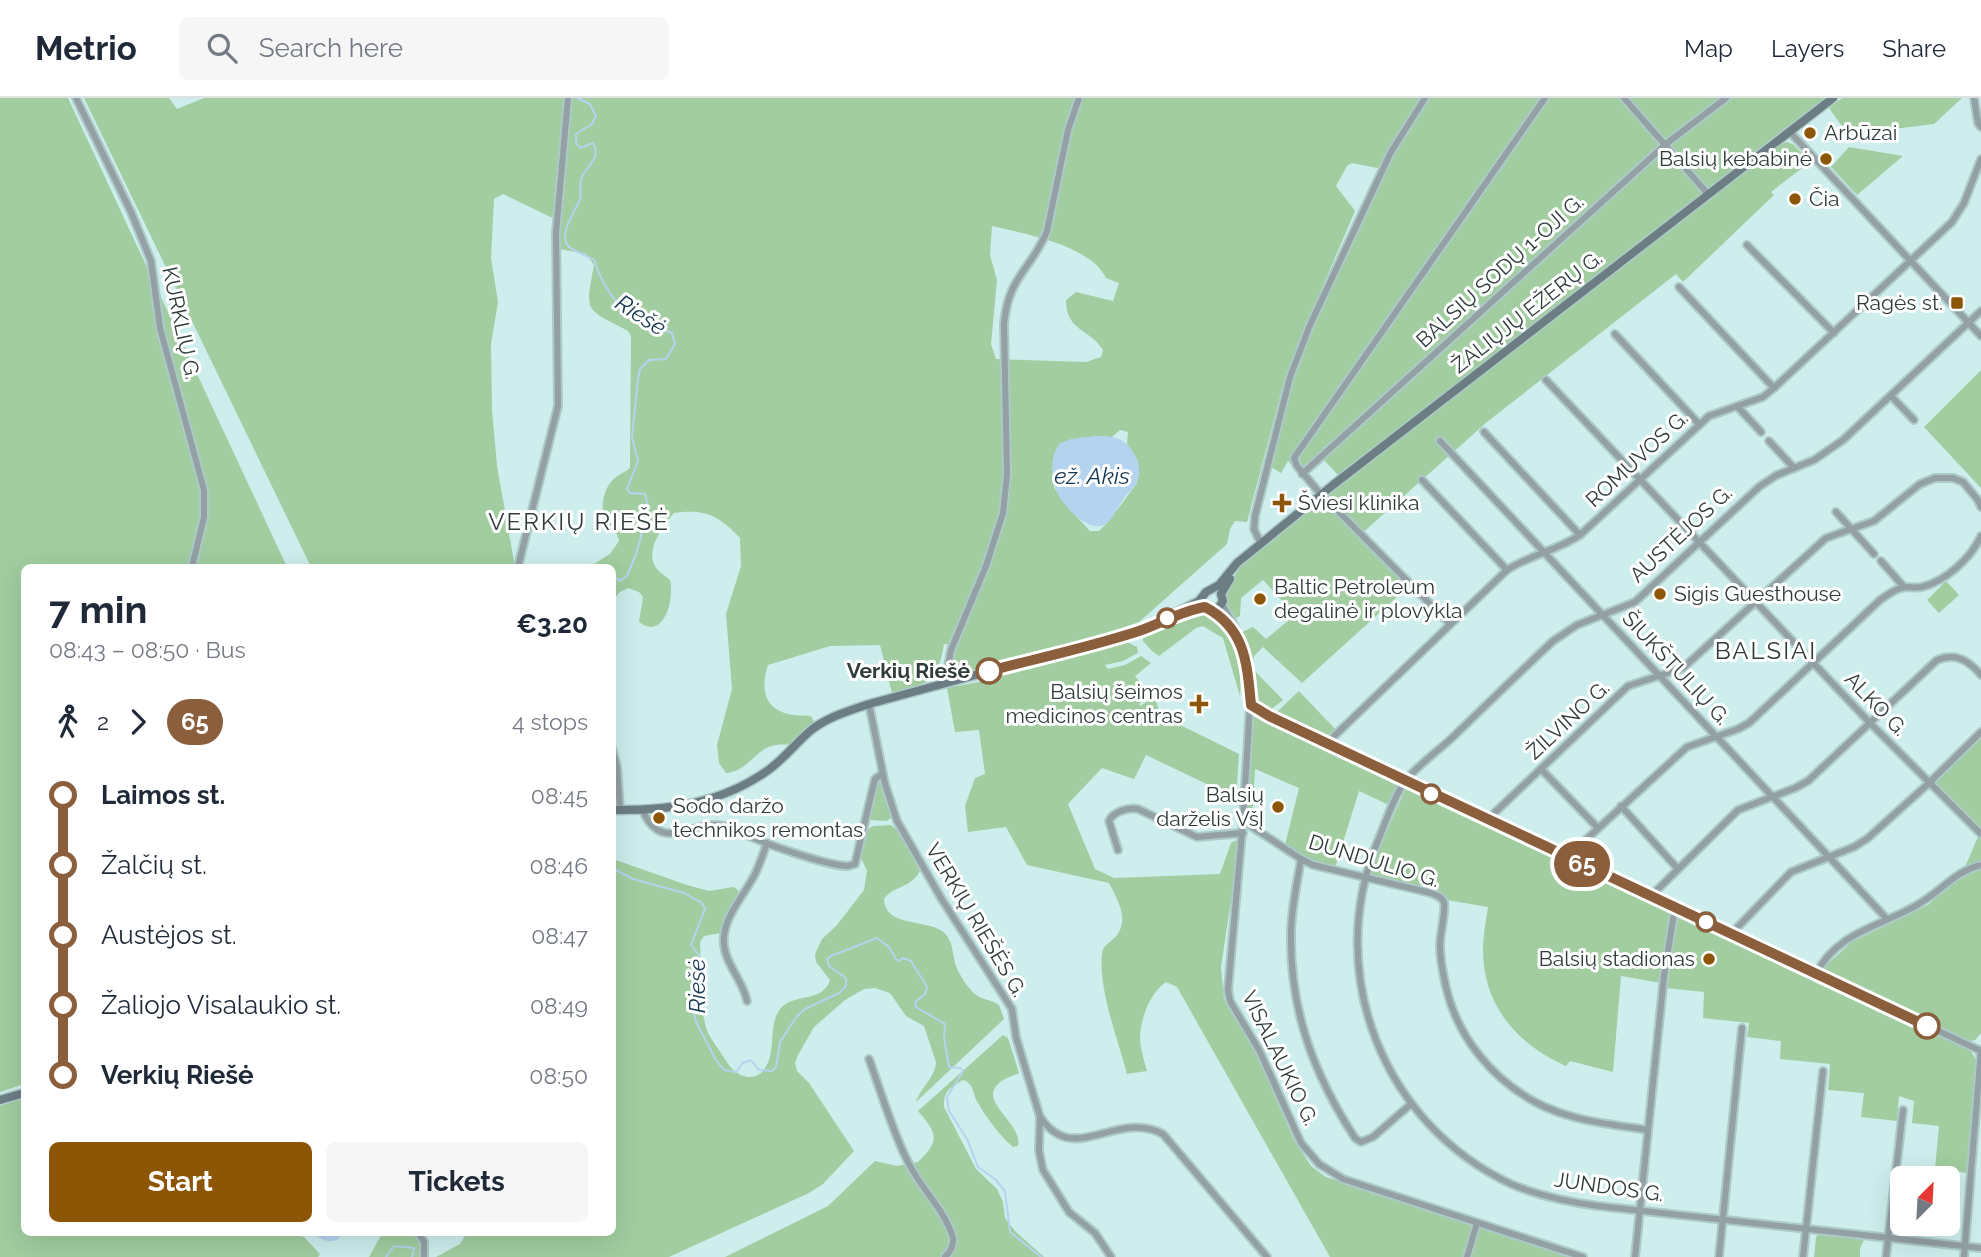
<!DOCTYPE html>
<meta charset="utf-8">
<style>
:root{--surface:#fff;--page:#f6f6f7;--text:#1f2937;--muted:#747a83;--line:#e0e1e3;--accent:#8c5606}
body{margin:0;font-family:Raleway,sans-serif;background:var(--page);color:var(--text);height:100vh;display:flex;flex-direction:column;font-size:26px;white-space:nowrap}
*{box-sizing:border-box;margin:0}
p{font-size:23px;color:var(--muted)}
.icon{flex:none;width:38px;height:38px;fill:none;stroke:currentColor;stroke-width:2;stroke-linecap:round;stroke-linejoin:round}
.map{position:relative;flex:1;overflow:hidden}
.side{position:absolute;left:21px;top:466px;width:595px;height:672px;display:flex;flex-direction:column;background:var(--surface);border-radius:10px;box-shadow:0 7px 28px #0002}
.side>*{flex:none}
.badge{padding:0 14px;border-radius:23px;font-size:24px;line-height:46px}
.needle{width:46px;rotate:24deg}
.tools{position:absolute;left:1890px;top:1068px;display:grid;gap:14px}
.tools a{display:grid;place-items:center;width:70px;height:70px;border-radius:10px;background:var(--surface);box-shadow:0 7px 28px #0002;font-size:35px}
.map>.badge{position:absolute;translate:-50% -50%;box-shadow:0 0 0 4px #fff}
.legs{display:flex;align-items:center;gap:10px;height:77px;padding:0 28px;font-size:23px}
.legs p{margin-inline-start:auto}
.headline{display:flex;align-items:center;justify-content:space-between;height:119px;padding:0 28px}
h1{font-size:38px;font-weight:700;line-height:52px}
.action{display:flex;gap:14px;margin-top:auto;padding:14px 28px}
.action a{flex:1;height:80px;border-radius:10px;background:var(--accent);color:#fff;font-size:28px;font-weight:700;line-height:80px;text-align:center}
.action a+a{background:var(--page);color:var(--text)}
ul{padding:0 28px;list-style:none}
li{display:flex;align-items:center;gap:24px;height:70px;font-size:26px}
li i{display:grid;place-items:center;width:10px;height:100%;margin:0 9px;background:currentColor}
li i::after{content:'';width:18px;height:18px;margin:-9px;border:5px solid;border-radius:50%;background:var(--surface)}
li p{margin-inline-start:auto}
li:first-child i{background:linear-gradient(#0000 50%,currentColor 0)}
li:last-child i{background:linear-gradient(currentColor 50%,#0000 0)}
header{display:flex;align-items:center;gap:42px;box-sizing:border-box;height:98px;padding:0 35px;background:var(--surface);border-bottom:2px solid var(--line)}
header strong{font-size:33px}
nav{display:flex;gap:38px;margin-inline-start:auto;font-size:24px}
.search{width:490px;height:63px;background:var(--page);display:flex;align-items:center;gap:18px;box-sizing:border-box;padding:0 24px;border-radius:10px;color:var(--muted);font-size:26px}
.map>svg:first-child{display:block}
.green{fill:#a1cda0;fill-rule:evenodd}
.water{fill:#b4d3ef}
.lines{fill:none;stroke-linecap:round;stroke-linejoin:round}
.stream{stroke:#b4d3ef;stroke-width:2}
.street-casing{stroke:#adcac9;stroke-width:10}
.secondary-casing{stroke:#adcac9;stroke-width:11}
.street{stroke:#93a0a4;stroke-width:6}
.secondary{stroke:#6c7e84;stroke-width:8}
.line-1-casing{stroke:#fff;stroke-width:16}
.line-1{stroke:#8b5e3c;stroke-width:10}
.poi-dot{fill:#8c5606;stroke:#fff;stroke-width:2.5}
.stop-1-dot{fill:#fff;stroke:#8b5e3c;stroke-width:3.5}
.labels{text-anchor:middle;stroke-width:6;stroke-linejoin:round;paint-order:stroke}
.poi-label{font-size:21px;fill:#2f3c3b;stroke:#fff;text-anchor:start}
.street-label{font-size:21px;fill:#2f3c3b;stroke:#fff}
.stop-label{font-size:21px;font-weight:bold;fill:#2f3c3b;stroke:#fff;text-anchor:end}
.water-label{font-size:23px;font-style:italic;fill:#163854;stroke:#fff}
.quarter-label{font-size:24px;letter-spacing:2px;fill:#2f3c3b;stroke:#fff}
</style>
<header>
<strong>Metrio</strong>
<div class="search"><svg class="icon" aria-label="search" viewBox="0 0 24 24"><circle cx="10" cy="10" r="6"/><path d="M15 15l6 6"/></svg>Search here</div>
<nav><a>Map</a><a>Layers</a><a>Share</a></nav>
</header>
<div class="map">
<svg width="1981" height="1159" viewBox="0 0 1981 1159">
<rect width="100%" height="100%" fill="#cdeeed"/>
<g class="green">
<polygon points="0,0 68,0 287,469 24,469 24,986 0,994"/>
<path d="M84,0H169L177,11L204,0H1421L1380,68L1377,70L1352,65L1347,68L1336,88L1355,113L1295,253L1282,291L1247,424L1235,423L1230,431L1227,446L1139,524L1069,548L961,575L952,570L951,560L956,547L944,546C937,586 929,585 892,595L880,547L830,548L768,567C760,591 764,613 794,617C800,618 805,617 811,618L814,624L790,647C753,643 755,672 726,675L719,665L717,647L732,591L726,516L741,468L740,440C718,417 705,411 674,415C663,427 643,455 657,471C660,475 666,478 670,482C675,502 663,543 639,524L643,499L639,494L628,490L620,494L613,502L612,469H589L610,456L619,443C617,434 614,432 608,425C598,412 603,389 616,379C621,375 626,374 630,370L631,238L628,233C584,210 585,215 594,167L586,156L560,151L559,123L503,96L494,101L491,160L498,204L491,246L492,312L497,368L515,469H311ZM992,128C1025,136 1090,147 1106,180L1119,185L1113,203L1076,194L1066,202C1066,233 1089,230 1103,252L1101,259L1086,264L996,261L991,246L997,182L990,157ZM1120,332L1128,334L1127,347L1138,363L1137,385L1109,423L1099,433H1090C1077,419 1064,406 1054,389L1095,338L1112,339Z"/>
<polygon points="1428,0 1825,0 1340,379 1323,361 1301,378 1288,363 1281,375 1271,369 1290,292 1304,250 1401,41"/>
<polygon points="1842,0 1962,0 1934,26 1886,32 1841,27 1829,10"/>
<path d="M1788,44L1794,47L1810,64L1771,94L1774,97L1683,184L1676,176L1487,324L1360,437L1407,486V490L1302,585L1263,549L1254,558L1253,571L1283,602L1269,613C1249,605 1250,554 1240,535L1253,529L1266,541L1295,517L1263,482L1241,500L1240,518L1233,522C1221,501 1228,487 1241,468L1375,358L1780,45Z"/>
<polygon points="1849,49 1903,58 1857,97 1831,69"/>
<polygon points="1981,272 1981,390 1924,329"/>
<polygon points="1946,483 1959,497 1939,515 1927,502"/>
<path d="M1203,512L1220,519V526C1235,545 1243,575 1240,598L1223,540L1203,528L1196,530L1159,558L1152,553L1143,543V537L1171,529L1176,525V522L1187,515Z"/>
<path d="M1125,543L1137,549L1138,555L1123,563L1105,567L1108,571L1125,567L1141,558L1151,565L1135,578L1151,598L1139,606L1140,608L1155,598L1160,617L1239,656L1236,700L1146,657L1134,681L1102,670L1068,706L1095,771L1114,780L1220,776L1231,745L1234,743H1240L1221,869L1224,901L1258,959L1293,1040L1311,1068L1326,1079L1574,1159H1330L1177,889L1166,884C1150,895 1141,919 1140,939C1140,950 1144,962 1147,973L1127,976C1118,941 1098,891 1102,855C1103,848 1107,847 1111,843C1132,826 1119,804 1109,785L1027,767L1006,729L968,734L965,708L975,680L985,676L979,632L955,634L947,590L984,583L1005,571Z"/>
<polygon points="1299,593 1336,632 1324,640 1277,618 1278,613"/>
<polygon points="1256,616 1401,685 1391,708 1359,693 1335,770 1301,759 1285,747 1299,690 1255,671 1252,724 1247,713 1253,621"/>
<polygon points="1981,639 1981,935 1975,942 1970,943 1833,880 1824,869 1852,844 1928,807 1961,778 1978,739 1929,689"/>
<polygon points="877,683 880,683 892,719 887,723 869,722 868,719"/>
<path d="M1407,688H1411L1669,812L1670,818L1661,885L1621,878L1613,974L1570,963L1566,968C1518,947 1483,908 1483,852C1483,838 1486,823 1488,809L1447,802L1441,796L1372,777L1370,770Z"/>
<path d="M891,727L898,733L920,773C911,790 893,788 884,801C885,829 924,821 942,833C954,842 952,856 956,868C959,876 967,889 974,895C981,902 991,901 999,907L1004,921L916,1004C921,989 935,980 936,964L924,928L906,918L890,895L875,890L864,891L845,902L814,929L798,957L795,965L797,973L809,985L854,1053L823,1086L809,1095L669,1159H436L460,1146L467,1134H612L613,761L687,787L709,793L734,789L738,792L739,797L721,835L704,838L700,844C701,869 699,914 708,935C712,943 718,950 723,958C727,965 732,973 741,977C748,980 755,980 761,975C779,958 766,927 781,910C794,895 823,905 830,882L816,864L815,856L822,841L837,827L864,792L867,773L860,758L865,733L873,728Z"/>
<polygon points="1680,816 1970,952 1976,962 1976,969 1968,1075 1935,1071 1939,1028 1912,1025 1914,1003 1899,998 1897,1023 1861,1019 1864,995 1828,992 1830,966 1780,961 1781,943 1747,939 1749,925 1703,920 1704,894 1666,890 1676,819"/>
<path d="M1003,937L1008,940L1019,975C1013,978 1004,980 999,985C977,1003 1023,1025 1018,1048L1013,1049C1001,1039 986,1019 978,1005C972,995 974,985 963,982C951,989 943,993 944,1009L976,1071L997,1091L1003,1104L1005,1120L1015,1133L1044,1159H725L828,1108L875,1063L897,1068L918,1064C940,1043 938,1036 918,1013Z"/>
<polygon points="24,1000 24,1134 281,1134 304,1139 320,1156 318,1159 0,1159 0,1008"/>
<polygon points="383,1134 413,1134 420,1141 421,1159 369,1159"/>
<polygon points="1819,1136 1865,1140 1860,1150 1860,1159 1814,1159 1816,1139"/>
</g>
<g class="water">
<path d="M1095,338C1103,338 1114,338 1121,342C1134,349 1144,370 1137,384C1134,390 1128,395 1124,400C1119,407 1115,417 1109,423C1094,440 1066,411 1059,398C1051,383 1049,361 1059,346L1071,341Z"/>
<path d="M309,1134H344C334,1150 323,1142 309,1134Z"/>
</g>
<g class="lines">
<g class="stream">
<path d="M577,0L590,6L596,18L592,26L576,36V45L580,50L593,45C602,60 587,67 582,79C578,87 582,94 580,101C576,113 557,136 569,149C571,151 589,159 594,162C609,207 629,219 672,235L675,246L666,261L649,262L640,271L638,281L632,339L638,363L627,391L630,395L645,396L648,408L641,426V439L636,456L627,478L620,483L612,476"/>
<polyline points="601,469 603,469"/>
<polyline points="612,770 633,781 684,795 702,805 705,811 691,847 701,860 702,874 693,909 696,924 716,962 724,972 736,974 743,965 751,962 759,972 772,973 776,969 780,944 797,918 805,911 839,895 846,888 846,880 829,868 827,861 831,858 877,840 889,849 896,861 899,863 903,860 911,863 927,889 925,896 915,904 916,909 945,926 944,940 949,969 961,970 963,973 947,999 949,1013 967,1041 978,1069 995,1081 1005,1093 1010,1134 1041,1159"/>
<polyline points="386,1159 394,1148 414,1150 412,1159"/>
</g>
<g class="street-casing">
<g id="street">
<polyline points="76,0 131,114 151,163 160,230 204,392 204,419 192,469"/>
<polyline points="1624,0 1708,96"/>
<polyline points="1974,0 1978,25 1981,29"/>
<polyline points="1789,33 1981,238"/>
<polyline points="1747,147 1834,235"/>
<polyline points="1679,189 1774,290"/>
<path d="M1981,213L1843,342L1814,362L1777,377L1760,388L1635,504L1577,527L1553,543C1519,575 1486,607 1453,639C1438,653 1419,666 1406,682C1394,697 1385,727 1377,745C1324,876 1383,1026 1511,1086C1539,1098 1568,1104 1598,1108L1981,1150"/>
<polyline points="1615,236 1699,326"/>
<polyline points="1546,282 1870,625 1981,736"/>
<polyline points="1891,298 1914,322"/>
<polyline points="1737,308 1761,334"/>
<polyline points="1484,334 1580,437"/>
<polyline points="1440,343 1887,821"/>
<polyline points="1769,343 1794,370"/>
<polyline points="1302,376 1666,46 1726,0"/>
<polyline points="1422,382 1507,472"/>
<polyline points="1836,414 1874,456"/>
<polyline points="1261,446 1254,431 1255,418 1290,279 1310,227 1391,54 1425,0"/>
<polyline points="1881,463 1904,489"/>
<polyline points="518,469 558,308 556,135 568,0"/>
<polyline points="1222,506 1235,529 1241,547 1250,607 1243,723 1228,892 1230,903 1259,952 1301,1045 1319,1066 1343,1081 1583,1159"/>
<polyline points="1213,512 1223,520 1233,533"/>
<polyline points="1450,526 1318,393 1297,368 1294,360 1545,0"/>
<path d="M951,583L948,569L951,552L986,468L1003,415L1007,377L1004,226C1008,178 1032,171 1047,133L1068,32L1079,0"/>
<polyline points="869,606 885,686 897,723 941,800 1012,911 1016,939 1040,1019 1039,1053 1043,1072 1069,1114 1095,1135 1111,1159"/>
<polyline points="1250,607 1269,618 1981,953"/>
<path d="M1327,645L1507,472C1530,457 1558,452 1580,437L1709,318L1763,299L1774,290L1952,124L1964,105L1981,61"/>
<polyline points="612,650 617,669 620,712"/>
<polyline points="1541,671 1597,729"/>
<polyline points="1621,708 1678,771"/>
<path d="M643,713C662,757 694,721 724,728C733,730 741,735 749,738C769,747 828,768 848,768L855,766L875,681L882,676"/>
<polyline points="1487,722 1628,588 1683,570 1826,440 1874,423 1920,386 1935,380 1953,380 1963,384 1978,402 1981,409"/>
<path d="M1243,723L1301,761L1313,767L1431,795C1436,797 1442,799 1444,804C1446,813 1440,836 1440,847C1440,861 1443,876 1446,889C1457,938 1491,980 1535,1004C1570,1023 1610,1026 1648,1032"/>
<path d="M1118,752L1109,723C1113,714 1128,709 1138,711L1197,739L1243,735"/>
<path d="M1567,759L1687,649L1738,631L1749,625L1880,502C1887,497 1896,490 1905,489C1911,489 1916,490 1922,489C1946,483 1971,460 1981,438"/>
<path d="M1301,761C1297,786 1291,811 1291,837C1290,913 1314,977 1355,1040L1361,1044L1373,1039L1411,1006"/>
<path d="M1651,798L1738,712L1795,690L1808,683L1937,562C1956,554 1969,563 1981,577"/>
<polyline points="1731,836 1791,774 1854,749 1868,740 1928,686 1981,634"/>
<path d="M1816,876C1838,832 1885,828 1922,804C1943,791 1956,773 1981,767"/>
<path d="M747,903C743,883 726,867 724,847C721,821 744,798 755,776C760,766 763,756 767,745"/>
<path d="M869,961C882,996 892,1033 909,1066C922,1092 945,1112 953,1140C954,1148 950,1154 945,1159"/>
<path d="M1041,1020C1074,1069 1117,1011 1163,1036L1267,1159"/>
<polyline points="418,1134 424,1144 424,1159"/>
<polyline points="1467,1159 1477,1125"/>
<polyline points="1635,1159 1664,878 1675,809"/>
<polyline points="1719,1159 1742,930"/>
<polyline points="1803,1159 1823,973"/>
<polyline points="1886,1159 1903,1012"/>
<polyline points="1964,1159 1981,952"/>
</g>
</g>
<g class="secondary-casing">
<g id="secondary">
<polyline points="1221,496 1230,481"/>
<polyline points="1205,509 1213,512 1219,509 1223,503 1221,496"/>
<polyline points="1181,516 1205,509"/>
<path d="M612,712C667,713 720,706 767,673C783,662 795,646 810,633C827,619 849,613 869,606L1141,532L1199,503L1206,494L1219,487L1237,465L1333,387L1833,0"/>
<polyline points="0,1002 24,995"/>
</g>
</g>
<use href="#street" class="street"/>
<use href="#secondary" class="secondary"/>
</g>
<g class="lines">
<g class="line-1-casing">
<path id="line-1" d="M989,573C1039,560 1090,549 1139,533C1162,525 1181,513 1205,509C1245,530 1247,564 1251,607L1269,618L1927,928"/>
</g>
<use href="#line-1" class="line-1"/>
</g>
<g class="poi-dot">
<circle cx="1810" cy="35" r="7"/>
<circle cx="1826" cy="61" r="7"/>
<circle cx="1795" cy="101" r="7"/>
<rect x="1950" y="198" width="14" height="14" rx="3.5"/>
<path d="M1278.5 394.5h7v7h7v7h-7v7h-7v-7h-7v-7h7z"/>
<circle cx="1660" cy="496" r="7"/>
<circle cx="1260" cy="501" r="7"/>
<path d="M1195.5 595.5h7v7h7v7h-7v7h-7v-7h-7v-7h7z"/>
<circle cx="1278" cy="709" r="7"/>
<circle cx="659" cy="720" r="7"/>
<circle cx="1709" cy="861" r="7"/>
</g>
<g class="stop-1-dot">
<circle cx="1167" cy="520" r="9"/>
<circle cx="989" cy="573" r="12"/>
<circle cx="1431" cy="696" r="9"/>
<circle cx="1706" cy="824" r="9"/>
<circle cx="1927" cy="928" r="12"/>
</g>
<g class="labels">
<g class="poi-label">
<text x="1824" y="42">Arbūzai</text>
<text x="1812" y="68" text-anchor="end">Balsių kebabinė</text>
<text x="1809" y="108">Čia</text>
<text x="1943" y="212" text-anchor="end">Ragės st.</text>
<text x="1298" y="412">Šviesi klinika</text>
<text x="1274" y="496">Baltic Petroleum<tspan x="1274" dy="24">degalinė ir plovykla</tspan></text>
<text x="1674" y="503">Sigis Guesthouse</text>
<text x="1183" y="601" text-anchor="end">Balsių šeimos<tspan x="1183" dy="24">medicinos centras</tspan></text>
<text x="1264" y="704" text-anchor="end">Balsių<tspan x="1264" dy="24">darželis VšĮ</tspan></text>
<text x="673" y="715">Sodo daržo<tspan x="673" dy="24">technikos remontas</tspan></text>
<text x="1695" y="868" text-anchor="end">Balsių stadionas</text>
</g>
<g class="street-label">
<text transform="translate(1500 173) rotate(-42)" y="7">BALSIŲ SODŲ 1-OJI G.</text>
<text transform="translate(1527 214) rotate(-38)" y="7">ŽALIŲJŲ EŽERŲ G.</text>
<text transform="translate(181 225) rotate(78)" y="7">KURKLIŲ G.</text>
<text transform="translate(1637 361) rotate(-43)" y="7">ROMUVOS G.</text>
<text transform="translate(1681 436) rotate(-43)" y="7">AUSTĖJOS G.</text>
<text transform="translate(1676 570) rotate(47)" y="7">ŠIUKŠTULIŲ G.</text>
<text transform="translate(1876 606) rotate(46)" y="7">ALKO G.</text>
<text transform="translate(1568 622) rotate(-43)" y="7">ŽILVINO G.</text>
<text transform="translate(1374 763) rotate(17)" y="7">DUNDULIO G.</text>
<text transform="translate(976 822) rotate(59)" y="7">VERKIŲ RIEŠĖS G.</text>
<text transform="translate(1280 960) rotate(64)" y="7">VISALAUKIO G.</text>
<text transform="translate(1609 1089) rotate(8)" y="7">JUNDOS G.</text>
</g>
<g class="stop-label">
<text x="970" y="580">Verkių Riešė</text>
</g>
<g class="water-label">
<text transform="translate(641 217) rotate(33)" y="8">Riešė</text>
<text x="1092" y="386">ež. Akis</text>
<text transform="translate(697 888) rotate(-90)" y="8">Riešė</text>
</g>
<g class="quarter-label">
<text x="579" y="432">VERKIŲ RIEŠĖ</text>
<text x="1766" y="561">BALSIAI</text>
</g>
</g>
</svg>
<div class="tools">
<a><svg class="needle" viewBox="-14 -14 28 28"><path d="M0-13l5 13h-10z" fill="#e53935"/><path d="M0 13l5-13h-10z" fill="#747a83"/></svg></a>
</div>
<b class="badge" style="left:1582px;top:766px;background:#8b5e3c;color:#fff">65</b>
<section class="side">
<div class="headline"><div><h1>7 min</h1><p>08:43 – 08:50 · Bus</p></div><b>€3.20</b></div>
<div class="legs"><svg class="icon" aria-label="walk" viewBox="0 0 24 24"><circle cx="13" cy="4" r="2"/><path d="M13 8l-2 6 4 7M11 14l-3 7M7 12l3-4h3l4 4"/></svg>2<svg class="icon" aria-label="forward" viewBox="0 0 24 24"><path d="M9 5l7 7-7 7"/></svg><b class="badge" style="background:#8b5e3c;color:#fff">65</b><p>4 stops</p></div>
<ul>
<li><i style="color:#8b5e3c"></i><b>Laimos st.</b><p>08:45</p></li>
<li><i style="color:#8b5e3c"></i><span>Žalčių st.</span><p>08:46</p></li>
<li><i style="color:#8b5e3c"></i><span>Austėjos st.</span><p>08:47</p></li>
<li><i style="color:#8b5e3c"></i><span>Žaliojo Visalaukio st.</span><p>08:49</p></li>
<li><i style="color:#8b5e3c"></i><b>Verkių Riešė</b><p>08:50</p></li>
</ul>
<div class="action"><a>Start</a><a>Tickets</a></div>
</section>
</div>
